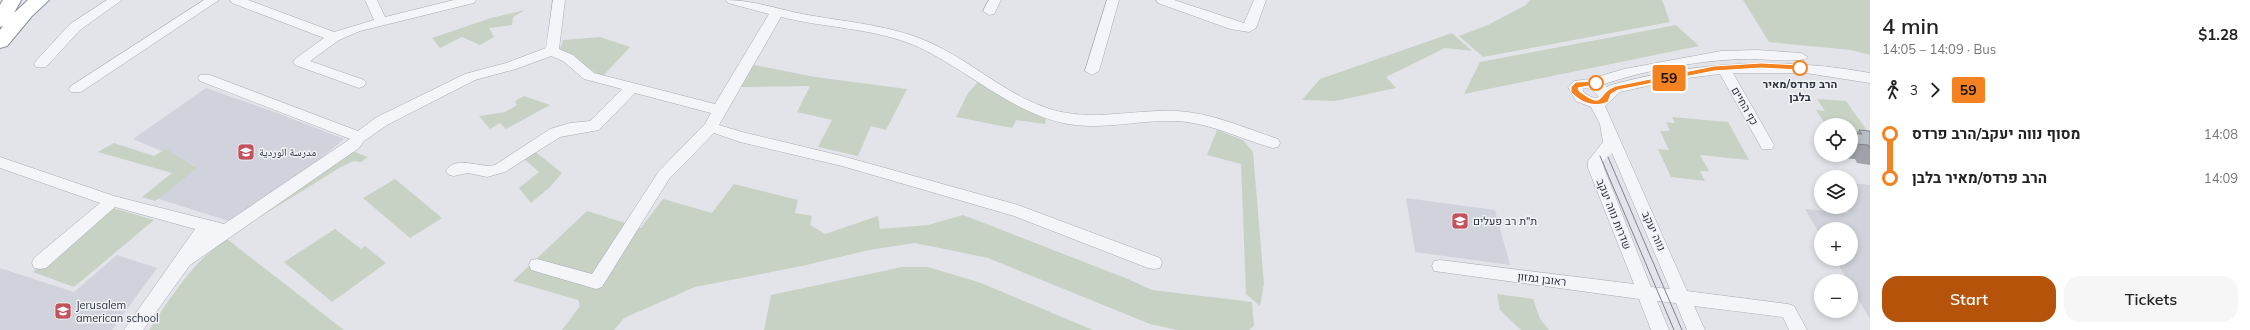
<!DOCTYPE html>
<meta charset="utf-8">
<style>
:root{--surface:#fff;--page:#f6f6f6;--text:#222;--muted:#767676;--accent:#b45309}
body{margin:0;font-family:Mulish,"Noto Naskh Arabic",Heebo,sans-serif;background:var(--page);color:var(--text);height:100vh;display:flex;flex-direction:column;font-size:15px;white-space:nowrap}
*{box-sizing:border-box;margin:0}
p{font-size:13px;color:var(--muted)}
.icon{flex:none;width:22px;height:22px;fill:none;stroke:currentColor;stroke-width:2;stroke-linecap:round;stroke-linejoin:round}
.map{position:relative;flex:1;overflow:hidden}
.details{display:flex;flex-direction:column;background:var(--surface);width:380px}
.details>*{flex:none}
.badge{padding:0 8px;border-radius:3px;font-size:14px;line-height:26px}
.buttons{position:absolute;left:1814px;top:118px;display:grid;gap:8px}
.buttons a{display:grid;place-items:center;width:44px;height:44px;border-radius:50%;background:var(--surface);box-shadow:0 2px 6px #0003;font-size:20px}
.map>.badge{position:absolute;translate:-50% -50%;box-shadow:0 0 0 2px #fff}
.legs{display:flex;align-items:center;gap:6px;height:44px;padding:0 12px;font-size:13px}
.legs p{margin-inline-start:auto}
.headline{display:flex;align-items:center;justify-content:space-between;height:68px;padding:0 12px}
h1{font-size:22px;font-weight:600;line-height:30px}
.button{display:flex;gap:8px;margin-top:auto;padding:8px 12px}
.button a{flex:1;height:46px;border-radius:16px;background:var(--accent);color:#fff;font-size:16px;font-weight:600;line-height:46px;text-align:center}
.button a+a{background:var(--page);color:var(--text)}
ul{padding:0 12px;list-style:none}
li{display:flex;align-items:center;gap:14px;height:44px;font-size:15px}
li i{display:grid;place-items:center;width:6px;height:100%;margin:0 5px;background:currentColor}
li i::after{content:'';width:10px;height:10px;margin:-5px;border:3px solid;border-radius:50%;background:var(--surface)}
li p{margin-inline-start:auto}
li:first-child i{background:linear-gradient(#0000 50%,currentColor 0)}
li:last-child i{background:linear-gradient(currentColor 50%,#0000 0)}
main{display:flex;flex:1;min-height:0}
.map>svg:first-child{display:block}
.built{fill:#d0d3db}
.green{fill:#c7d2c4}
.lines{fill:none;stroke-linecap:round;stroke-linejoin:round}
.minor-casing{stroke:#a7abb3;stroke-width:1}
.highway-casing{stroke:#8a919e;stroke-width:2}
.minor{fill:#f4f5f8;fill-rule:evenodd}
.highway{fill:#fff;fill-rule:evenodd}
.tram{stroke:#7d8391;stroke-width:1}
.wall{fill:#9fa3a9}
.building{fill:#b9bdc5;stroke:#82848a}
.line-1{fill:#f58220;stroke:#fff}
.stop-1-dot{fill:#fff;stroke:#f58220;stroke-width:2}
.labels{text-anchor:middle;stroke-width:3;stroke-linejoin:round;paint-order:stroke}
.stop-label{font-size:11px;font-weight:bold;fill:#2b323f;stroke:#f1f3f6}
.street-label{font-size:11px;fill:#2b323f;stroke:#f1f3f6}
.poi-label{font-size:11px;fill:#2b323f;stroke:#f1f3f6;text-anchor:start}
</style>
<main>
<div class="map">
<svg width="1870" height="330" viewBox="0 0 1870 330">
<rect width="100%" height="100%" fill="#e2e4e9"/>
<g class="built">
<polygon points="206,88 277,113 344,139 241,225 153,197 194,165 133,139"/>
<polygon points="1851,183 1870,185 1870,319 1851,287 1851,281 1848,281 1835,259 1851,259 1851,229 1821,229 1821,236 1805,209 1849,213 1845,207 1851,207"/>
<polygon points="1406,198 1495,210 1510,265 1415,252"/>
<polygon points="117,255 157,268 112,330 0,330 0,268 74,292"/>
</g>
<g class="green">
<polygon points="1530,0 1662,0 1670,22 1483,57 1459,36 1488,25 1526,5"/>
<polygon points="1743,0 1870,0 1870,55 1851,50 1769,42"/>
<polygon points="525,10 513,17 512,25 489,28 494,37 480,45 462,37 440,48 432,38 491,18"/>
<polygon points="1676,25 1699,46 1464,94 1480,62"/>
<polygon points="1452,33 1472,51 1445,48 1386,77 1396,88 1335,101 1302,100 1320,79"/>
<polygon points="600,37 630,47 602,77 560,49 563,40"/>
<polygon points="754,65 815,77 907,89 886,130 871,126 858,156 818,147 832,120 797,112 810,86 741,87"/>
<polygon points="978,82 1013,104 1046,118 1045,124 1016,120 1012,128 956,117 968,93"/>
<polygon points="524,96 550,105 506,129 500,123 490,129 479,116 505,112 517,105 515,101"/>
<polygon points="1817,99 1846,101 1870,135 1851,136 1851,125 1826,125 1816,110 1825,111"/>
<polygon points="1672,117 1728,122 1749,160 1700,155 1709,171 1700,171 1705,181 1671,177 1658,149 1669,150 1660,131 1670,131 1666,122 1675,123"/>
<polygon points="1217,130 1243,140 1253,152 1264,284 1260,306 1246,294 1241,164 1207,155"/>
<polygon points="114,143 154,156 166,149 197,168 155,201 142,197 172,173 98,152"/>
<polygon points="533,150 562,173 550,187 531,203 519,188 539,172 522,157"/>
<polygon points="352,151 368,157 361,162 354,161 341,167 236,232"/>
<polygon points="395,179 442,218 410,238 363,198"/>
<polygon points="734,184 798,200 795,213 812,216 810,225 825,234 878,216 880,229 928,225 963,215 1128,279 1152,290 1252,302 1254,326 1249,330 1177,330 1150,324 988,258 915,243 869,250 802,266 695,287 624,318 614,330 562,330 580,306 578,300 513,281 587,211 641,228 663,199 712,213"/>
<polygon points="113,208 154,220 74,287 33,272"/>
<polygon points="335,229 361,249 365,246 386,263 332,302 284,262"/>
<path d="M227,239L344,330H149C171,297 193,261 227,239Z"/>
<polygon points="902,267 928,267 981,283 1093,330 764,330 771,295"/>
<polygon points="1497,294 1533,299 1540,319 1549,330 1521,330 1500,310"/>
</g>
<g class="lines">
<g class="minor-casing">
<g id="minor">
<polygon points="107,0 122,0 80,30 46,67 36,67 34,64 36,61 70,24"/>
<polygon points="204,0 219,0 81,92 71,92 69,89 71,86"/>
<polygon points="230,0 248,0 334,32 374,20 365,0 377,0 385,17 454,0 476,0 474,3 360,31 339,40 310,61 364,80 366,83 364,86 359,88 295,65 293,62 295,59 324,38 232,3"/>
<path d="M553,0H565L559,49L573,55L594,73L715,104L769,14L728,3L726,0C754,0 780,10 808,15C854,23 901,26 943,49C979,68 1011,97 1050,109C1092,122 1134,109 1177,111C1212,113 1245,128 1278,139L1280,143L1278,147L1273,148C1240,139 1209,122 1174,121C1137,120 1099,131 1063,123C1007,110 967,69 916,46C874,28 825,28 781,17L719,125L742,132L842,156L1018,205L1160,258L1162,263L1160,268L1154,269L1148,268L1014,216L842,166L740,142L714,133L669,179L602,287L596,289L531,270L529,265L531,260L537,259L592,274L659,171L705,124L711,113L635,93L599,130L560,137L505,172L487,177L468,173L454,176L449,175L446,171C456,154 480,169 495,165L550,129L570,123L590,121L622,89L584,79L563,61L551,56L516,69L475,80L387,125L364,141L359,148L190,265L143,330H124L195,229L115,207L46,268L40,269L34,268L32,263L34,258L100,203L0,168V157L114,196L224,224L350,139L200,81L198,78L200,75H210L358,131L377,117L465,74L506,63L546,48Z"/>
<polygon points="989,0 1001,0 994,14 989,15 983,11"/>
<polygon points="1107,0 1119,0 1099,71 1092,75 1085,71"/>
<polygon points="1156,0 1174,0 1244,23 1254,0 1266,0 1256,28 1249,32 1230,29 1158,3"/>
<path d="M1758,50L1801,53L1808,57C1803,64 1757,58 1745,59C1700,60 1647,70 1604,84L1607,87L1611,85C1697,61 1783,57 1870,73V83L1806,73H1733L1774,145L1772,149H1762L1720,74L1679,79L1620,92L1605,106L1687,291L1788,304L1794,306L1807,330H1789L1783,317L1694,306L1705,330H1687L1676,303L1657,301L1669,330H1651L1639,299L1434,271L1432,266L1434,261L1440,260L1634,284L1588,168V161L1603,142L1600,124L1591,107L1576,101L1568,87L1574,81L1590,79L1624,69L1721,51ZM1583,88L1591,89L1599,97C1594,99 1587,96 1583,91ZM1612,153L1670,289L1651,287L1604,168L1603,162Z"/>
</g>
</g>
<g class="highway-casing">
<polygon id="highway" points="3,0 21,0 14,13 28,0 49,0 32,16 7,46 0,48 0,30 3,26 0,27 0,5"/>
</g>
<use href="#minor" class="minor"/>
<use href="#highway" class="highway"/>
<g class="tram">
<polyline points="1600,156 1674,330"/>
<polyline points="1608,157 1682,330"/>
</g>
</g>
<polygon class="wall" points="1859,130 1870,131 1870,165 1857,163 1855,159 1843,158 1842,155 1851,155 1851,133 1855,133"/>
<polygon class="building" points="1859,130 1870,131 1870,149 1868,145 1856,144 1851,136 1851,133 1862,134"/>
<path class="line-1" d="M1761,63L1800,65L1804,68L1800,70L1761,68L1714,71L1618,90L1611,94L1608,102C1594,108 1581,103 1571,92V87L1576,82L1598,81V84L1578,88L1579,91C1606,111 1596,93 1616,86L1714,66Z"/>
<defs>
<g id="school-square" transform="scale(0.9)"><rect x="-9" y="-9" width="18" height="18" rx="4" fill="#c2525d" stroke="#f1f3f6"/><path d="M0-5L7-2L0 1L-7-2ZM-4 1L0 2.5L4 1V4Q0 6-4 4Z" fill="#fff"/></g>
</defs>
<g fill-rule="evenodd">
<use href="#school-square" x="246" y="152"/>
<use href="#school-square" x="1460" y="221"/>
<use href="#school-square" x="63" y="311"/>
</g>
<g class="stop-1-dot">
<circle cx="1800" cy="68" r="7"/>
<circle cx="1596" cy="83" r="7"/>
</g>
<g class="labels">
<g class="stop-label">
<text x="1800" y="88">הרב פרדס/מאיר<tspan x="1800" dy="13">בלבן</tspan></text>
</g>
<g class="street-label">
<text transform="translate(1745 106) rotate(60)" y="4">כף החיים</text>
<text transform="translate(1614 214) rotate(68)" y="4">שדרות נווה יעקב</text>
<text transform="translate(1654 231) rotate(66)" y="4">נווה יעקב</text>
<text transform="translate(1542 279) rotate(7)" y="4">ראובן גמזון</text>
</g>
<g class="poi-label">
<text x="259" y="156">مدرسة الوردية</text>
<text x="1473" y="225">ת"ת רב פעלים</text>
<text x="76" y="309">Jerusalem<tspan x="76" dy="13">american school</tspan></text>
</g>
</g>
</svg>
<div class="buttons">
<a><svg class="icon" aria-label="locate" viewBox="0 0 24 24"><circle cx="12" cy="12" r="6"/><path d="M12 2v4M12 18v4M2 12h4M18 12h4"/></svg></a>
<a><svg class="icon" aria-label="layers" viewBox="0 0 24 24"><path d="M12 4l9 5-9 5-9-5zM3 14l9 5 9-5"/></svg></a>
<a>+</a>
<a>−</a>
</div>
<b class="badge" style="left:1669px;top:78px;background:#f58220;color:#111">59</b>
</div>
<section class="details">
<div class="headline"><div><h1>4 min</h1><p>14:05 – 14:09 · Bus</p></div><b>$1.28</b></div>
<div class="legs"><svg class="icon" aria-label="walk" viewBox="0 0 24 24"><circle cx="13" cy="4" r="2"/><path d="M13 8l-2 6 4 7M11 14l-3 7M7 12l3-4h3l4 4"/></svg>3<svg class="icon" aria-label="forward" viewBox="0 0 24 24"><path d="M9 5l7 7-7 7"/></svg><b class="badge" style="background:#f58220;color:#111">59</b></div>
<ul>
<li><i style="color:#f58220"></i><b>מסוף נווה יעקב/הרב פרדס</b><p>14:08</p></li>
<li><i style="color:#f58220"></i><b>הרב פרדס/מאיר בלבן</b><p>14:09</p></li>
</ul>
<div class="button"><a>Start</a><a>Tickets</a></div>
</section>
</main>
